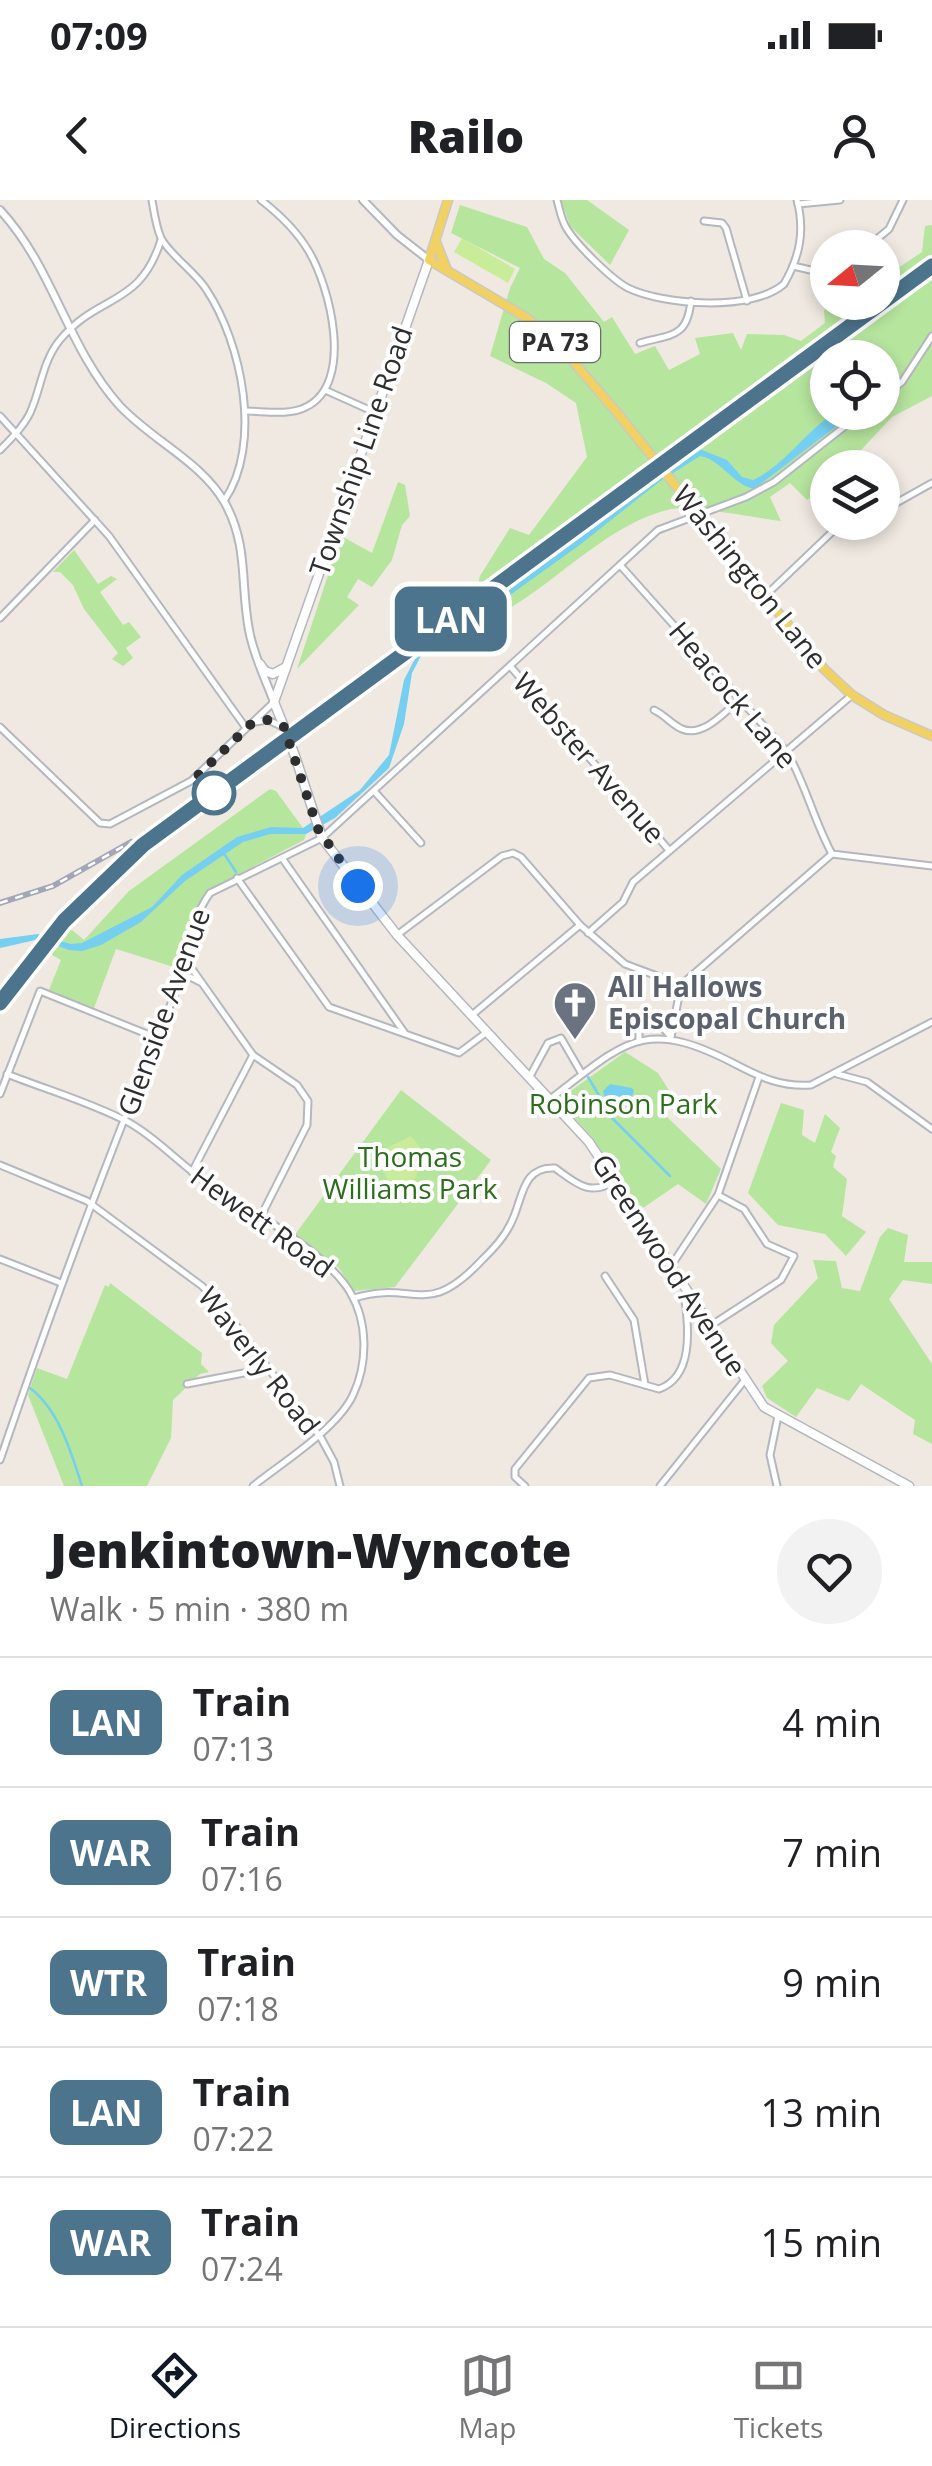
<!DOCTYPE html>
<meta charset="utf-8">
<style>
:root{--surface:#fff;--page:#f2f2f2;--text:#202124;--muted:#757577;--line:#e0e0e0;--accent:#111827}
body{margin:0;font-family:"Open Sans",sans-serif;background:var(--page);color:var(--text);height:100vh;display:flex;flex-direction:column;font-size:38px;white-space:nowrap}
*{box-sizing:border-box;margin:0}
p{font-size:32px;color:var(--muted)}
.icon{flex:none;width:55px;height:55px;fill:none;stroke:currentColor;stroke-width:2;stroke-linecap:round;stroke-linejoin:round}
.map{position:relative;height:1286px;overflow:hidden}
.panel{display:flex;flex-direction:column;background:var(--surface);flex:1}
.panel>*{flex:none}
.badge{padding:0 20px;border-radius:15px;font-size:35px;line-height:65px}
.needle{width:65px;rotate:252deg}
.tools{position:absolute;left:810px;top:30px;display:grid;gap:20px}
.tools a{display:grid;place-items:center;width:90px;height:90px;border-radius:50%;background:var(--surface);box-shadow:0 5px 15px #0003;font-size:50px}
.you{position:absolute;width:50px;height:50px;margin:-25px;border:8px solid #fff;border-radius:50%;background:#1a73e8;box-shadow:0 0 0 15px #1a73e833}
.map>.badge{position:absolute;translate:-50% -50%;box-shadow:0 0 0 5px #fff}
.round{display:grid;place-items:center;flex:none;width:105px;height:105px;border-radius:52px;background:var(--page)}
.overview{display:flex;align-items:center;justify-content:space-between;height:170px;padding:0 50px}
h1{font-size:48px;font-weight:800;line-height:75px}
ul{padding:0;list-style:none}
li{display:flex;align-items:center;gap:30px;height:130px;padding:0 50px;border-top:2px solid var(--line)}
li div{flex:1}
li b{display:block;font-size:38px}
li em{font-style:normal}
li .badge{min-width:110px;font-weight:700;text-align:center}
.status{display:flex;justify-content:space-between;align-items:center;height:70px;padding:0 50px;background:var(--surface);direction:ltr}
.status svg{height:28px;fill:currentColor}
header{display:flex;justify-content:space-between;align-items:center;height:130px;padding:0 50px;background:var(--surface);font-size:45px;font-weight:800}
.dock{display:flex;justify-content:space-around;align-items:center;height:140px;border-top:2px solid var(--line);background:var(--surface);font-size:28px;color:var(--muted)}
.dock a{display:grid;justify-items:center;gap:5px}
.dock .selected{color:var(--accent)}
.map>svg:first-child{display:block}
.green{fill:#b6e59e;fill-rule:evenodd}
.pitch{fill:#c9ec9a}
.water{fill:#75cff0}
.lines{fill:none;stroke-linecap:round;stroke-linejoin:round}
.stream{stroke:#75cff0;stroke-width:2.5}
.minor-casing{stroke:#b4b7c1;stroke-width:9}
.tertiary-casing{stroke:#b4b7c1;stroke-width:10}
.secondary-casing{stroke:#b4b7c1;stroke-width:11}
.primary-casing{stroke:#c9c9c9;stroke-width:11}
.minor{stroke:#fff;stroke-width:5}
.tertiary{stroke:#fff;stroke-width:6}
.secondary{stroke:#fff;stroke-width:8}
.primary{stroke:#f2d163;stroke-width:8}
.rail-casing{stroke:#a3a6b8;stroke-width:6}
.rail{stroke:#fff;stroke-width:2.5;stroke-dasharray:8;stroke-linecap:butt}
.secondary-bridge-casing{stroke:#b4b7c1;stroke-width:11;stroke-linecap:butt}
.primary-bridge-casing{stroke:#c9c9c9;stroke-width:11;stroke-linecap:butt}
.secondary-bridge{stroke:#fff;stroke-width:8}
.primary-bridge{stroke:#f2d163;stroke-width:8}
.line-casing{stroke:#fff;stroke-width:22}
.line{stroke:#4c748c;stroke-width:15}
.walk{stroke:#2e2e2e;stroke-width:10;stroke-dasharray:0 18}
.stop-dot{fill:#fff;stroke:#4c748c;stroke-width:5}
.labels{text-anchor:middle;stroke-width:8;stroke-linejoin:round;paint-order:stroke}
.shield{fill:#fff;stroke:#6d6d6d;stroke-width:2.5}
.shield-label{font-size:25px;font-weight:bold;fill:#2e2e2e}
.street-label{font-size:28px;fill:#2e2e2e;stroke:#fff}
.worship-label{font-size:28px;font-weight:bold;fill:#5b616d;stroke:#fff;text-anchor:start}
.park-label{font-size:28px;fill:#2c6e1b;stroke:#fff}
</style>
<div class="status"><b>07:09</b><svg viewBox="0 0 49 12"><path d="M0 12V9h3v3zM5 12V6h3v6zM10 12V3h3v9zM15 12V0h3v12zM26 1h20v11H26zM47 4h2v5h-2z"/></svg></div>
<header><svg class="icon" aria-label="back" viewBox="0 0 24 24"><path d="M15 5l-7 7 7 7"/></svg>Railo<svg class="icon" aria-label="person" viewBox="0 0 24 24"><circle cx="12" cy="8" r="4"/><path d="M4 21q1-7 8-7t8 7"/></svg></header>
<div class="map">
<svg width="932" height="1286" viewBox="0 0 932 1286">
<rect width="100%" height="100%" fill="#efe9e1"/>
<g class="green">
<polygon points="561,0 587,0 629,30 610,65 570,26"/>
<path d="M460,5L527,27L544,59L565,73L604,122L612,117L635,154L655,146L669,170L700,154L695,138L733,133L741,150L747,134L784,135L801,141L825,123L824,110L840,103L882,102L883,78L922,52L925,26L932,25V196L892,217L848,264L829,259L832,267L828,268L827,287L807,300L790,283L770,297L781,321C757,318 691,305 671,309C611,322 559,380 505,411L503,426L464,440L480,376L510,328L529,335L587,257L576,203L546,183L490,156L510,88L520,68L451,33ZM828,158H882V212H828Z"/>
<polygon points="398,282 405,285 410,316 402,325 392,360 372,387 358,379 347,397 359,405 297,469 341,336 372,353"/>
<polygon points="74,350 98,384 111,376 117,379 100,392 123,425 129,422 141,437 126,448 133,458 123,466 112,459 118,453 84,409 73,385 60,372 53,372"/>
<polygon points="270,589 276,591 303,628 306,634 304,640 205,692 177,768 116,749 94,808 49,790 61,760 45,751 66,725 84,740 129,691"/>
<polygon points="625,852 658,873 672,895 664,914 721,969 706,1004 678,984 640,1010 593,938 558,900"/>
<polygon points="401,890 491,960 395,1087 354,1091 339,1068 294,1036"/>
<polygon points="781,903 804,910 802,935 815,943 825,914 840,928 831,952 836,956 833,967 847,979 842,1016 866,1032 846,1056 825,1034 778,1025 748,993"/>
<polygon points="888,1028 908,1035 904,1062 932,1062 932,1084 903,1080 889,1099 932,1164 932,1244 913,1234 915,1220 861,1184 849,1201 817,1188 796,1217 767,1198 762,1186 788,1161 771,1143 774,1125 818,1078 813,1060 836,1061 842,1088 860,1091 880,1037"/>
<polygon points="110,1083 202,1153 201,1164 209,1172 200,1174 173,1200 171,1238 147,1286 64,1286 28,1195 37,1168 67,1179 105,1085 109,1087"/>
</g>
<g class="pitch">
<polygon points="462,38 515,69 508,83 454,52"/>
<polygon points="411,936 424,952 415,979 394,988 378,965 381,951"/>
</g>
<g class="water">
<path d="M834,213H847L838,225L754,289C732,284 722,260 700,256L659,282L581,344L463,429L422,454L412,473L404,524L389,568L335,618L306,634H270L243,642L185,681L141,722L101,745L82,751L69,750L40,739L0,748V739L38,734L71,744L82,743L152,707L182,675L237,637L271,627L303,628L360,590L389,555L404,480L419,451L521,381L697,248L727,260L742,277L753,280C785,265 804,233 834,213Z"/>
<polygon points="610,884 632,888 634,891 630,901 634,908 620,916 607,905 603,891"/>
</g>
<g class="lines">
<g class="stream">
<polyline points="223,652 236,672"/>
<polyline points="588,877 613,919 670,976"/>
<path d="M30,1188C59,1210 71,1252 82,1286"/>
</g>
<g class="minor-casing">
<g id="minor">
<path d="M152,0C154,12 156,27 161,38C169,54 195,72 206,89C242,143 263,244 224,301"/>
<path d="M557,0C560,10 561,20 567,29C577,45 611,79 628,88C663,105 752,112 784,84C800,56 805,31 797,0"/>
<polyline points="798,4 840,0"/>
<polyline points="704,21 722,23 726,28 747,101"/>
<polyline points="866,48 889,29 903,0"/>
<polyline points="793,66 828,74"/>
<path d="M640,143C672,134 687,138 691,101"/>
<polyline points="325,190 374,212"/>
<polyline points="882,197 902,182 932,136"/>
<path d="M245,211C263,211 289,216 306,207C355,183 330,86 308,50C296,30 279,14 261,0"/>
<polyline points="0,216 109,336 246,528"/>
<path d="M0,250C11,239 23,227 30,213C41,189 42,163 59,141C99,92 139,109 161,40"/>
<polyline points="882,311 932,283"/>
<path d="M620,365L787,552C806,585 814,621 832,654L932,666"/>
<polyline points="765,396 831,333 848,322"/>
<polyline points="0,418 95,320"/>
<polyline points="510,466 668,649"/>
<path d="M654,510C665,515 672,525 682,529C703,538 726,511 740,499"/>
<polyline points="255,522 268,520 283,527"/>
<polyline points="0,527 100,623 110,624 191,581 274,502"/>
<polyline points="374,591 421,643"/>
<polyline points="282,658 404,832"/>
<polyline points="237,678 329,807 459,853 487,832"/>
<polyline points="588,733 623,702 633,682 852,495"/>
<polyline points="397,735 502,656 513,653 521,657 580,725 625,764 681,785"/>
<polyline points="185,759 253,855 297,885 308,901 307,925 260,1018"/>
<polyline points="179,780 190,777 200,782"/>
<polyline points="472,815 580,725"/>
<polyline points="671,837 681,785 832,654"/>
<polyline points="639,841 639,826 650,820 659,823 669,835"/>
<path d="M7,874C47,890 90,902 128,922C152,935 172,956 194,973C238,1005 323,1047 350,1092C368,1122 368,1163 353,1195C337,1229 283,1262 253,1286"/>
<polyline points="837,874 867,882 932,929"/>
<polyline points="529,878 548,843 561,838 582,874"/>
<polyline points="0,894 40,791 157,838"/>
<path d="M549,900C626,841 644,816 737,865C762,878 782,887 811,885L932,822"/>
<polyline points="0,965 87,1001 202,1086 222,1107 321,1238 334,1262 340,1286"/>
<polyline points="192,972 253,855"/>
<polyline points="0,1059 61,1083"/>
<polyline points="671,1066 718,995 759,877"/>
<polyline points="605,1076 634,1120 645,1185"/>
<path d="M354,1098C416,1079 425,1121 482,1060C493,1049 504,1038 511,1023C523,1000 521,966 555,968C576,983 589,997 615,981"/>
<polyline points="710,1126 781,1080 794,1056 767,1044 744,1009 718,995"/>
<polyline points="187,1184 254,1171 263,1163"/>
<path d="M0,1260C53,1105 109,952 172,801C186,767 188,723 210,693L322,638L658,330L746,297L774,282L863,212"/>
<path d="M525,1286L515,1277V1269L589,1178L610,1175L659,1189C693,1177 689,1130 685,1101L689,1094"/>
<polyline points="660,1286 744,1181"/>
<polyline points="777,1286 770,1255 778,1216"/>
</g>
</g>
<g class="tertiary-casing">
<g id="tertiary">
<polyline points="363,0 397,35 429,60"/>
<path d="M0,10C53,67 67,147 119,205C151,240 201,261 225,303C249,347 240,384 249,430C253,454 265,478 274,502"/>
</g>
</g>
<g class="secondary-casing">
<g id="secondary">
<polyline points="260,464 265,471 273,474 284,468"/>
<polyline points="284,527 274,502 429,60"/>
<polyline points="295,556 322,638 397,735 589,942 764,1207 909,1286"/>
</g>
</g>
<g class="primary-casing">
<g id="primary">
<polyline points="448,0 429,60 527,118 559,145 619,215"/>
<polyline points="436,42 447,70"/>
<polyline points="702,319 824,469 852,495 884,515 932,536"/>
</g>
</g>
<use href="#minor" class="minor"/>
<use href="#tertiary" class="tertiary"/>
<use href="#secondary" class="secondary"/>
<use href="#primary" class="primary"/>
<g class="rail-casing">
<g id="rail">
<polyline points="0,703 53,686 131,642"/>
<polyline points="0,802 64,721 143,645 932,66"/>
</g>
</g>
<use href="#rail" class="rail"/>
<g class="secondary-bridge-casing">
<polyline id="secondary-bridge" points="284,527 295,556"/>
</g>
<g class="primary-bridge-casing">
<polyline id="primary-bridge" points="619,215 702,319"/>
</g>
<use href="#secondary-bridge" class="secondary-bridge"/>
<use href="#primary-bridge" class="primary-bridge"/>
</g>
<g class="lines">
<g class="line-casing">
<polyline id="line" points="0,803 64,721 143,645 932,66"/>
</g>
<use href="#line" class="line"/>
<polyline class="walk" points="214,593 191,582 252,523 268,520 284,527 318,629 358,686"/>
</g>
<defs>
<g id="church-pin" transform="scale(2.25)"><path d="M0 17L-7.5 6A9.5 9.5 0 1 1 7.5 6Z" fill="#6b7280" stroke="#fff"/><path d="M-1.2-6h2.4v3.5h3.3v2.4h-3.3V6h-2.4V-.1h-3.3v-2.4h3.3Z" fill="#fff"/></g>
</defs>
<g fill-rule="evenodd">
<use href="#church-pin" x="575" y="803"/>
</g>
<circle class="stop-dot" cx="214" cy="593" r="20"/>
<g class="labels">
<rect class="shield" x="510" y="122" width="90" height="40" rx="8"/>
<g class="shield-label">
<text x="555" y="151">PA 73</text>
</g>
<g class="street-label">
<text transform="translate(361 251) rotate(-71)" y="10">Township Line Road</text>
<text transform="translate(750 377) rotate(51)" y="10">Washington Lane</text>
<text transform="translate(733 495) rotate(50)" y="10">Heacock Lane</text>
<text transform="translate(589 558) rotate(49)" y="10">Webster Avenue</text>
<text transform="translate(164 812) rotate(-70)" y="10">Glenside Avenue</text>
<text transform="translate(262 1022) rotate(36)" y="10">Hewett Road</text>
<text transform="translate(669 1065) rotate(57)" y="10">Greenwood Avenue</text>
<text transform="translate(259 1161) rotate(52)" y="10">Waverly Road</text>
</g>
<g class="worship-label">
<text x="608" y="797">All Hallows<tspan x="608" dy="32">Episcopal Church</tspan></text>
</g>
<g class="park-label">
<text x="623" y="914">Robinson Park</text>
<text x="410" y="967">Thomas<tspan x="410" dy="32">Williams Park</tspan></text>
</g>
</g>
</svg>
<div class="tools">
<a><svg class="needle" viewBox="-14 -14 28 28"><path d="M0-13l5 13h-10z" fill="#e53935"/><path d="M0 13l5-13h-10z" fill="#757577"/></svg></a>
<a><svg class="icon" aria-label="locate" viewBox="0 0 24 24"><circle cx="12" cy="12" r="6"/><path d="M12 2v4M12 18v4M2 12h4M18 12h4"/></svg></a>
<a><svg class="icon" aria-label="layers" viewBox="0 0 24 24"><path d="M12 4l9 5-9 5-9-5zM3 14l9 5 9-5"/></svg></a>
</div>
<div class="you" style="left:358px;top:686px"></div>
<b class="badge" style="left:451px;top:419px;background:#4c748c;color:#fff">LAN</b>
</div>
<section class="panel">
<div class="overview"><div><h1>Jenkintown-Wyncote</h1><p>Walk · 5 min · 380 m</p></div><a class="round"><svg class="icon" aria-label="heart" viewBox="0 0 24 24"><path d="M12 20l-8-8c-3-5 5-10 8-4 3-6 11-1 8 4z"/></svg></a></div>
<ul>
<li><span class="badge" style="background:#4c748c;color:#fff">LAN</span><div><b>Train</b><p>07:13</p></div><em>4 min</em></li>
<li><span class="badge" style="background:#4c748c;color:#fff">WAR</span><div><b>Train</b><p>07:16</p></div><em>7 min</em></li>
<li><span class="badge" style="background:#4c748c;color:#fff">WTR</span><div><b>Train</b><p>07:18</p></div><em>9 min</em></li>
<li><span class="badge" style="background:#4c748c;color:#fff">LAN</span><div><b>Train</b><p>07:22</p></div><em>13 min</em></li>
<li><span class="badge" style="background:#4c748c;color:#fff">WAR</span><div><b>Train</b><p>07:24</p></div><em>15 min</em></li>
</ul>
</section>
<nav class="dock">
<a class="selected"><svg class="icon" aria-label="directions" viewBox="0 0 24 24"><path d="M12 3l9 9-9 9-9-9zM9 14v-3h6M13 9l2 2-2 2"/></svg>Directions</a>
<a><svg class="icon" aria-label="map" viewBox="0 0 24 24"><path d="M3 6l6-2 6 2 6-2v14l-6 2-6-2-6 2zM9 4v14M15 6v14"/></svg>Map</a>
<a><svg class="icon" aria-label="tickets" viewBox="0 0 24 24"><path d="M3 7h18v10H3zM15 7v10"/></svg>Tickets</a>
</nav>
